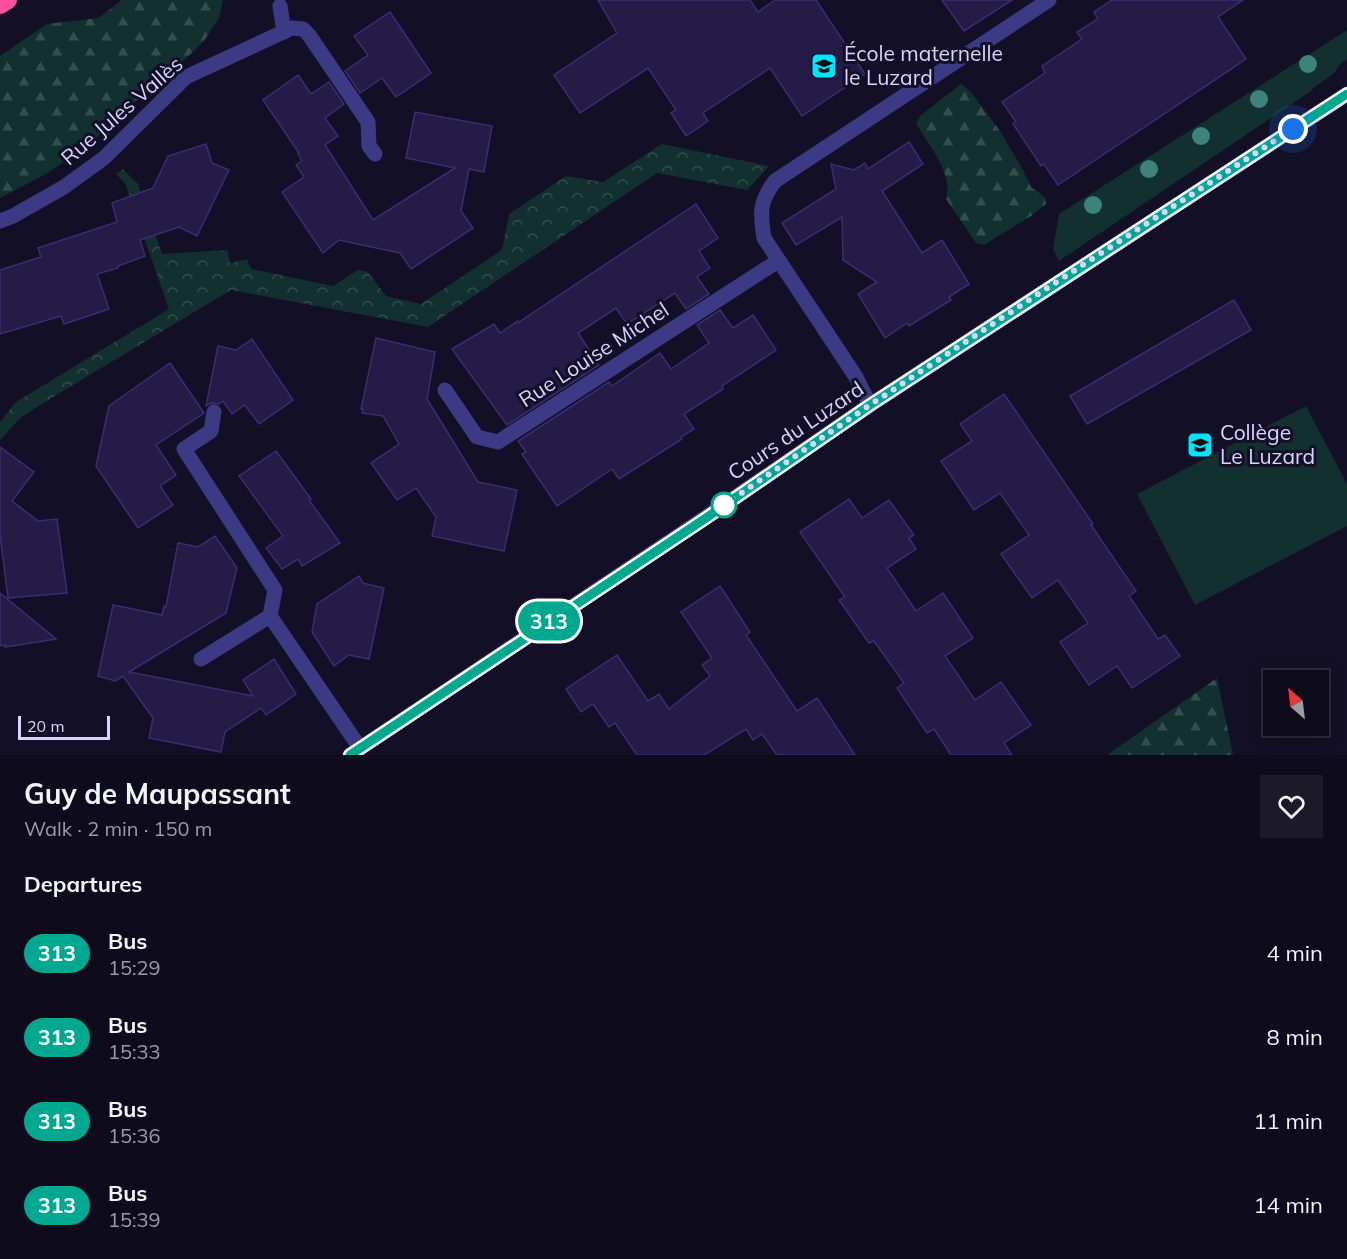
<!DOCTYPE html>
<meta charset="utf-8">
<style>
:root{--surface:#0e0b1c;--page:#1c1929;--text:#f1f3f6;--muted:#9b9ba3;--line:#2e2b3b}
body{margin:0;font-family:Mulish,sans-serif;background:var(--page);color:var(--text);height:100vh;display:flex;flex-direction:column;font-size:22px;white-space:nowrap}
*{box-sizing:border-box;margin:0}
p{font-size:20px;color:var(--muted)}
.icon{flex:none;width:33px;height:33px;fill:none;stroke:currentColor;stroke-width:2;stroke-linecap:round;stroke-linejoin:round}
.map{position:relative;height:755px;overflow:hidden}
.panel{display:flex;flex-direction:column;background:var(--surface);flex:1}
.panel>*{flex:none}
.badge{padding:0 12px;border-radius:20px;font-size:21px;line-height:39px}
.needle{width:39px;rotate:332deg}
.buttons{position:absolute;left:1263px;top:670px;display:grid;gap:12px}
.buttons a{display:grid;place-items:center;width:66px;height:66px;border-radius:0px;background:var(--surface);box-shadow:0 3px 15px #0003,0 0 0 2px var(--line);font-size:30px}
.scale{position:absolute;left:18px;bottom:15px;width:92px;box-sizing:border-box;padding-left:6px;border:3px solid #d9d4ff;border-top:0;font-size:16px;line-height:21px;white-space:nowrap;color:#d9d4ff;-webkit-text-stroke:4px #130f26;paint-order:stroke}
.you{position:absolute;width:30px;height:30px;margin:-15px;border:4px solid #fff;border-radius:50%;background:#1a73e8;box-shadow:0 0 0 9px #1a73e833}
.map>.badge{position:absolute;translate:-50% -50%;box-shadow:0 0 0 3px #fff}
h2{padding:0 24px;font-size:22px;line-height:54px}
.round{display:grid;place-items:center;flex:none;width:63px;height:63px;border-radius:0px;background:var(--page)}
.summary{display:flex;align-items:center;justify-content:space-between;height:102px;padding:0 24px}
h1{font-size:28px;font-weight:700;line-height:45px}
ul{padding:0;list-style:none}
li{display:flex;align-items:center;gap:18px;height:84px;padding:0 24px}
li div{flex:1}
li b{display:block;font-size:22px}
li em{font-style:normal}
li .badge{min-width:66px;font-weight:700;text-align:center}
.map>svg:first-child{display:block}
.green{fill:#12302f}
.forest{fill:url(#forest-firs)}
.park{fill:url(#park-crowns)}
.building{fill:#241b47;stroke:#3b2d73;stroke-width:1.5}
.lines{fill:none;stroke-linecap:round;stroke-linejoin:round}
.street{stroke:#3d3a85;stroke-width:15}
.highway{stroke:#ff4fa3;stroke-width:18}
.tree{fill:#3d827b}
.line-casing{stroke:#fff;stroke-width:14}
.line{stroke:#00a88f;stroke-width:9}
.walk{stroke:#d9d4ff;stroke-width:6;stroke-dasharray:0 10.8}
.stop-dot{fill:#fff;stroke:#00a88f;stroke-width:3}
.labels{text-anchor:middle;stroke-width:6;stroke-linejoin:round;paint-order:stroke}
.poi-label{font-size:21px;fill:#d9d4ff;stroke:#130f26;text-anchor:start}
.street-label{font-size:21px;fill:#d9d4ff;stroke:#130f26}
</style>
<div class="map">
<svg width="1347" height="755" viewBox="0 0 1347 755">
<defs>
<pattern id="forest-firs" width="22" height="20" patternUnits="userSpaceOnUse" patternTransform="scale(1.5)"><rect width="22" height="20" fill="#12302f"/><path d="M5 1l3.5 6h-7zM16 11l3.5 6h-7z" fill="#344d4e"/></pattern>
<pattern id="park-crowns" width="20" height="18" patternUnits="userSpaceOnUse" patternTransform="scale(1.5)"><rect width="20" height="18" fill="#12302f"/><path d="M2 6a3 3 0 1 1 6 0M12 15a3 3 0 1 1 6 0" fill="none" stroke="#344d4e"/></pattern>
</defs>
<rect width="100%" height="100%" fill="#130f26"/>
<g class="green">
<path d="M1347,30V59C1339,64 1339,66 1334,73C1331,76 1316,85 1311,91L1059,261L1053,249L1059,214Z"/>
<polygon points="1306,406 1347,484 1347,526 1195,605 1137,494"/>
</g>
<g class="forest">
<polygon points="122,0 223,0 219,18 204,41 174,70 129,107 88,146 44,175 0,198 0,56 47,24 98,18"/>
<path d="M961,84L970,91L1000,131L1023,170L1031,187L1045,197L1046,204L1031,216L984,245L976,243L946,199C954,173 928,145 916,123L920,116Z"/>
<polygon points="1217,678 1233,755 1107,755"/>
</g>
<polygon class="park" points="662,144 769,166 747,190 657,173 428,327 231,290 53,397 20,418 0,440 0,422 16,402 169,309 125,183 116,174 123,169 138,184 162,254 227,250 230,263 247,259 251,269 333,286 358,270 368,272 386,296 421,304 502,250 509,214 566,176 603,182"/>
<g class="building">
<polygon points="598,0 750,0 758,12 775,0 816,0 865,74 802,116 770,68 703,113 708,121 686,136 671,113 676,110 648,68 580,113 554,75 617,33"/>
<polygon points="942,0 1012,0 964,31"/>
<polygon points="1112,0 1243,0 1218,17 1246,59 1058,185 1044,164 1041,166 1013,124 1016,122 1002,102 1045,73 1042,66 1082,39 1077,32 1098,19 1094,12"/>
<polygon points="390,12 431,73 396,97 382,78 360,93 345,71 368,55 354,36"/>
<polygon points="298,75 311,94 329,82 344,104 325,118 338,136 325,145 373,220 455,168 406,158 415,112 492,126 484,172 469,169 461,211 473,228 411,269 400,253 339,240 323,253 282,192 304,177 296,165 302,161 298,154 299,153 263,100"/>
<polygon points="909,142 923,164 882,191 922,253 942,240 969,284 949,297 951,300 909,326 907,323 885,338 858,294 877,282 843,260 842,217 796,245 782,223 836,189 831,164 854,170 865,163 868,169"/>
<polygon points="206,144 212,163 229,170 197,236 179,227 140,240 145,256 118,266 118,268 97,274 109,309 64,324 61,316 0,334 0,270 41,257 38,248 117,222 112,203 153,188 168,156"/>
<polygon points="696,204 718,238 699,251 710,268 697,277 709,294 686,309 675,293 627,324 616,308 578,333 599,365 507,425 452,349 494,324 500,333 518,321 519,322"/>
<polygon points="1234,300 1251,330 1087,424 1070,396"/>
<polygon points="720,310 733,328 753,315 776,350 722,386 723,389 684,414 694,429 681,437 682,439 619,479 612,469 557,506 522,454 526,452 518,441 609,382 612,386 660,353 671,369 709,343 697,325"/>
<polygon points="376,338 435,352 427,399 478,482 517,490 504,551 432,536 436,517 416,488 397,500 371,463 399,444 383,416 362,413 363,409 361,409"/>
<polygon points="252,339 293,400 259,424 245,405 232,414 223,401 219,404 211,403 206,406 218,346 236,350"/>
<polygon points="170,363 204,413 156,445 176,475 160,486 173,505 138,528 96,466 109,406"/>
<polygon points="1004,394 1093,524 1091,525 1136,591 1129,596 1158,639 1165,635 1180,656 1132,688 1117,666 1089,685 1060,642 1088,623 1058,580 1032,598 1001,554 1029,535 1000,493 974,510 941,461 972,441 960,424"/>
<polygon points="0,447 34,472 12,501 38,521 57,519 67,593 8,598 0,535"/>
<polygon points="276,451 311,499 309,500 340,543 302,566 298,559 282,569 266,548 283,536 239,476"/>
<polygon points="849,499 862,518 889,500 914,535 909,538 916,549 887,568 916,611 943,593 973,638 945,656 975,700 1001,682 1031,725 1004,743 1012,755 951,755 934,729 927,733 897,688 904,683 874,641 869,643 839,600 845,597 800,532"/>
<polygon points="215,536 237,568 226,613 129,672 253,696 243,680 274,659 296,694 266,715 261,708 225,732 221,752 149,738 153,718 123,676 115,681 98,676 113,605 162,615 164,606 166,607 178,543 198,547"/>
<polygon points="359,576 363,583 384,588 369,659 349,655 334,666 312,632 317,604"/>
<polygon points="720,586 750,632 746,635 797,711 817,698 855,755 777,755 762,734 753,740 746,729 704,755 637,755 615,723 609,727 593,704 581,712 566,689 617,655 648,701 659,694 669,709 710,676 702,665 712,658 681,612"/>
<polygon points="0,593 56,639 5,647 5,645 0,646"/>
</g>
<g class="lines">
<g class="street">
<polyline points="280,6 284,32"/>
<polyline points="0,221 13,216 64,187 104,158 186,77 292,28 303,29 309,35 368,122 369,146 375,154"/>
<polyline points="445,390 477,437 498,442 778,261"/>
<path d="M870,405L856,377L764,238C760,213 759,202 775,181L1049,0"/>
<polyline points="214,412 211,431 184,449 275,590 270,616 360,748"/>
<polyline points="201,659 270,616"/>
<polyline points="350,755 706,517 870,405 1347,94"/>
</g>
<polyline class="highway" points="0,5 8,0"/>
</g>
<g class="tree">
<circle cx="1308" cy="64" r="9"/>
<circle cx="1259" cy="99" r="9"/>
<circle cx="1201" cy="136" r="9"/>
<circle cx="1149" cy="169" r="9"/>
<circle cx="1093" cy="205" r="9"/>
</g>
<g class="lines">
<g class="line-casing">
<polyline id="line" points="350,755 706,518 870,405 1347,94"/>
</g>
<use href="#line" class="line"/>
<polyline class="walk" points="724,505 870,405 1061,279 1293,129"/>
</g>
<defs>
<g id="school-square" transform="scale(1.35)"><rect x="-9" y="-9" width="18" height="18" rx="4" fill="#00e5ff" stroke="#130f26"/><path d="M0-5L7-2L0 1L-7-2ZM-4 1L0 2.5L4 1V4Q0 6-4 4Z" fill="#111"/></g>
</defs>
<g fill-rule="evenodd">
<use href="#school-square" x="824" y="66"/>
<use href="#school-square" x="1200" y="445"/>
</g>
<circle class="stop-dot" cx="724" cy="505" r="12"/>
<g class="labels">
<g class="poi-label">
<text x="844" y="61">École maternelle<tspan x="844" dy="24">le Luzard</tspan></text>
<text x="1220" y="440">Collège<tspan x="1220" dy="24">Le Luzard</tspan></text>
</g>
<g class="street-label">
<text transform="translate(122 111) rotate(-41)" y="7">Rue Jules Vallès</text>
<text transform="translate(594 355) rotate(-33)" y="7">Rue Louise Michel</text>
<text transform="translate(796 431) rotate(-34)" y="7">Cours du Luzard</text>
</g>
</g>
</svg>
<div class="buttons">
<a><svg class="needle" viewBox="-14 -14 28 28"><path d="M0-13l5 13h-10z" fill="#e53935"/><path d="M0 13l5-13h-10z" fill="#9b9ba3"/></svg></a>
</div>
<div class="scale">20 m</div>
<div class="you" style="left:1293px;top:129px"></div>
<b class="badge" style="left:549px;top:621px;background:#00a88f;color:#fff">313</b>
</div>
<section class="panel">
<div class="summary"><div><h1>Guy de Maupassant</h1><p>Walk · 2 min · 150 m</p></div><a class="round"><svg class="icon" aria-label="heart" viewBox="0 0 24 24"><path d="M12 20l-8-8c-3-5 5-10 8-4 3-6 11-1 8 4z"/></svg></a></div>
<h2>Departures</h2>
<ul>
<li><span class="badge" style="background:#00a88f;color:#fff">313</span><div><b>Bus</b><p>15:29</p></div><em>4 min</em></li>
<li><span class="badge" style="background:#00a88f;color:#fff">313</span><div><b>Bus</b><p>15:33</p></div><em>8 min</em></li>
<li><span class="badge" style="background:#00a88f;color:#fff">313</span><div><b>Bus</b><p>15:36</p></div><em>11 min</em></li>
<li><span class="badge" style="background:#00a88f;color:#fff">313</span><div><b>Bus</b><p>15:39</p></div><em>14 min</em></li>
</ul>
</section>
